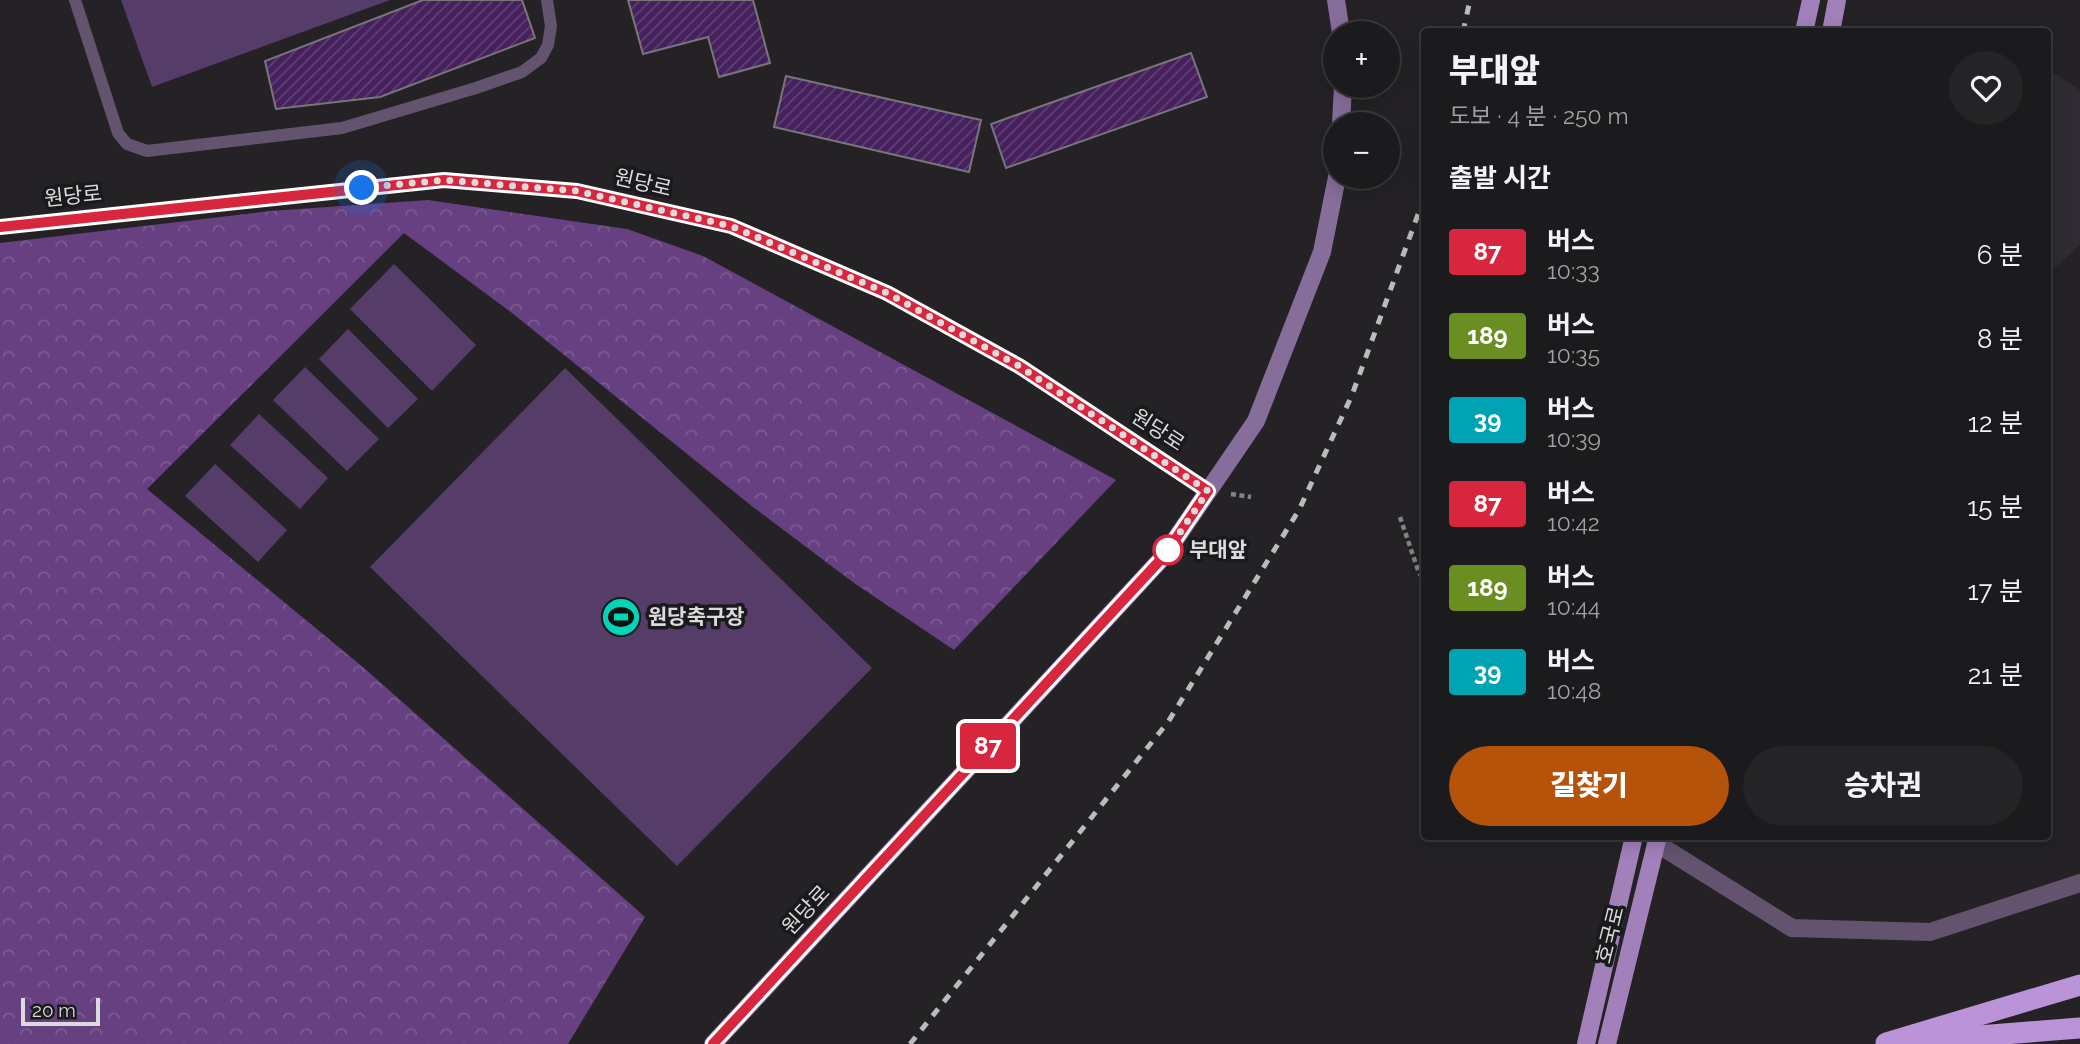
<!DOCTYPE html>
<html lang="ko">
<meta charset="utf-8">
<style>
:root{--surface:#1b1a1c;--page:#242325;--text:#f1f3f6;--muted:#a0a1a3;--line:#39383b;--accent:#b45309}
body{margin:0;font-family:Raleway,"Noto Sans KR",sans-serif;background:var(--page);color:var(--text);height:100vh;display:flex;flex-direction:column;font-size:26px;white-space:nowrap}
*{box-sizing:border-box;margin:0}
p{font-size:23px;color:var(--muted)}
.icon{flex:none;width:38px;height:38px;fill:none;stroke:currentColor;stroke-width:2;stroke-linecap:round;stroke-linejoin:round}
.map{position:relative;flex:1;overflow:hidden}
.side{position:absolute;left:1421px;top:28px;width:630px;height:812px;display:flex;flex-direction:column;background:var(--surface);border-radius:7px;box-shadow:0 4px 18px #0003,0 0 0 2px var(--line)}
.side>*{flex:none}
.badge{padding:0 14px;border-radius:5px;font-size:24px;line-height:46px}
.tools{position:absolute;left:1323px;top:21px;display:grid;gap:14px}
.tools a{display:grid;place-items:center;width:77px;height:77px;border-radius:50%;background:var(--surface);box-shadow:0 4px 18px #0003,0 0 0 2px var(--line);font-size:35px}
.scale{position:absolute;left:21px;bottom:18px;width:79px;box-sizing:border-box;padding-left:7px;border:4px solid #dbdadc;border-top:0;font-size:19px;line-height:24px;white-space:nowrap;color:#dbdadc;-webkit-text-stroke:5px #1a191c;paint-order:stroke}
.you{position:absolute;width:35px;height:35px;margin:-18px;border:5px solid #fff;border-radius:50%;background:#1a73e8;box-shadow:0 0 0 10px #1a73e833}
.map>.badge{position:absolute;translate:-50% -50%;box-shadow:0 0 0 4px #fff}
h2{padding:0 28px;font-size:26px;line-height:63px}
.round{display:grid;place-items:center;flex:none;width:74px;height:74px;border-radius:37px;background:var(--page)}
.headline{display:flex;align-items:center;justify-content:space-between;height:119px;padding:0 28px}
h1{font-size:33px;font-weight:800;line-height:52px}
.button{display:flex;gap:14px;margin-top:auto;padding:14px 28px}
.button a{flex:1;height:80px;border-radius:42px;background:var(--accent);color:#fff;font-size:28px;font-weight:800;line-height:80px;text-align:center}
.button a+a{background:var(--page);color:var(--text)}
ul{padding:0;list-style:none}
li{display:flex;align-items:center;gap:21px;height:84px;padding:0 28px}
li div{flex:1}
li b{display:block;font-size:26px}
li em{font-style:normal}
li .badge{min-width:77px;font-weight:700;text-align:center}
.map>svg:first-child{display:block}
.built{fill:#2f2b32}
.grass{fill:#563c69}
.forest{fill:url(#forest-crowns)}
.building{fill:url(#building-hatch);stroke:#787679;stroke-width:2}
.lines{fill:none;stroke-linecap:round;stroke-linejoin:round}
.path{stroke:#838284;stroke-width:4.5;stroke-dasharray:5 3.5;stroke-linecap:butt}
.lane{stroke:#63536f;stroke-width:12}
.street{stroke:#63536f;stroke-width:18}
.secondary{stroke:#866d9a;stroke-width:18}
.primary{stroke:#a281bb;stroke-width:18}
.highway{stroke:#bb93d9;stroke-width:21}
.rail{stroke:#bbbabc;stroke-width:5;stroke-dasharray:9 9;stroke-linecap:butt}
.line-casing{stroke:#fff;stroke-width:16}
.line{stroke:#d7263d;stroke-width:10}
.walk{stroke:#dbdadc;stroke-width:7;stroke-dasharray:0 12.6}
.stop-dot{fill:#fff;stroke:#d7263d;stroke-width:3.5}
.labels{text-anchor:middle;stroke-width:7;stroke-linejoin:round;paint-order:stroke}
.street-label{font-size:21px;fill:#dbdadc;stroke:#1a191c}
.stop-label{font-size:21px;font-weight:bold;fill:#dbdadc;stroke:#1a191c;text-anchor:start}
.poi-label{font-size:21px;font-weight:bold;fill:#dbdadc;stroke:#1a191c;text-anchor:start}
</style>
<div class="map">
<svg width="2080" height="1044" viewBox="0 0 2080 1044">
<defs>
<pattern id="forest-crowns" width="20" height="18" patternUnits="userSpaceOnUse" patternTransform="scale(1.75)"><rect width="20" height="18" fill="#664080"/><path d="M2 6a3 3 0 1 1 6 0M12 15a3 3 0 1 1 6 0" fill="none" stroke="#7b5b91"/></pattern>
<pattern id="building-hatch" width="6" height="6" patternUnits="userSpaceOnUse" patternTransform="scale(1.75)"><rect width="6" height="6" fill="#45205d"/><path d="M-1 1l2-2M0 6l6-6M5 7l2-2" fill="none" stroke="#5f4074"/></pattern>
</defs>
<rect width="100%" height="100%" fill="#242225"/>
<polygon class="built" points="2048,69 2080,90 2080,245 2048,274"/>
<g class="grass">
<polygon points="121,0 390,0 152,87"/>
<polygon points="394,264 476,345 432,391 350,309"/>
<polygon points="348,329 418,399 388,428 319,359"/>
<polygon points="305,367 379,439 347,471 273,400"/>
<polygon points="565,368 872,668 677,866 370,567"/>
<polygon points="259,414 328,478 300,509 230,445"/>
<polygon points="215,464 287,530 258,562 185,496"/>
</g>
<polygon class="forest" points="428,200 627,229 703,256 1116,480 954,650 854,583 753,507 512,313 404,233 147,489 364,668 645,917 568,1044 0,1044 0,243 270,211"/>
<g class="building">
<polygon points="423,0 522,0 535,38 380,97 276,109 265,61"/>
<polygon points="628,0 753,0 770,63 719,77 708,37 643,54"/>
<polygon points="1191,53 1207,97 1006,168 991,124"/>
<polygon points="786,76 981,120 969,172 774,127"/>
</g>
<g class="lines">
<g class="path">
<polyline points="1231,494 1251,497"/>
<polyline points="1400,517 1418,570 1424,582"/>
</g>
<g class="lane">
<polyline points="75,0 118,133 127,144 147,151 342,128 476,88 522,72 541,58 548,45 551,26 547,0"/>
<polyline points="0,227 444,180 577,191 731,226 887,293 1019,366 1208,491"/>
</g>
<polyline class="street" points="1654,836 1656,843 1792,928 1930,932 2080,883"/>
<g class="secondary">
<polyline points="1336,0 1341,33"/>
<polyline points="1341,124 1343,86"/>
<polyline points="713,1044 1164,556 1256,421 1322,252 1337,177"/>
</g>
<g class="primary">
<polyline points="1804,32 1811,0"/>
<polyline points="1831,32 1837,0"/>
<polyline points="1586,1044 1634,836"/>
<polyline points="1607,1044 1658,836"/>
</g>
<g class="highway">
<polyline points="1929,1040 2080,1028"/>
<polyline points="1886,1043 2080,985"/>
</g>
<g class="rail">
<polyline points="1463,32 1470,0"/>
<polyline points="910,1044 1168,722 1299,510 1352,395 1424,198"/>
</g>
</g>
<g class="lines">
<g class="line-casing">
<polyline id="line" points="0,227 444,180 577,191 731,226 887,293 1019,366 1208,491 1164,556 713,1044"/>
</g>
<use href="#line" class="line"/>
<polyline class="walk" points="362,188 444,180 577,191 731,226 887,293 1019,366 1208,491 1164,556 1168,550"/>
</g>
<defs>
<g id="stadium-disc" transform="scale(2.0125)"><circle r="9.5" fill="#00d5b7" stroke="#1a191c"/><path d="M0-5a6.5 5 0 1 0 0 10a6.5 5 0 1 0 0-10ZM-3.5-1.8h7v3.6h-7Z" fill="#111"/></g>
</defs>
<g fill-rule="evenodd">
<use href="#stadium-disc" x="621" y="617"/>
</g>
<circle class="stop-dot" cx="1168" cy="550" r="14"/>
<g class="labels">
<g class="street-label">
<text transform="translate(643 183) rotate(13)" y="7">원당로</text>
<text transform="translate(73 196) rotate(-6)" y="7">원당로</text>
<text transform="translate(1158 430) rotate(33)" y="7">원당로</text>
<text transform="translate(806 910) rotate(-47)" y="7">원당로</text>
<text transform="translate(1610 935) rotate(-76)" y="7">호국로</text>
</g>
<g class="stop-label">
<text x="1189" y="557">부대앞</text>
</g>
<g class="poi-label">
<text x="648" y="624">원당축구장</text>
</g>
</g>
</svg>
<div class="tools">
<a>+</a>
<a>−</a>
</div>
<div class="scale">20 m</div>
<div class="you" style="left:362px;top:188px"></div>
<b class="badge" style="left:988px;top:746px;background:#d7263d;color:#fff">87</b>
<section class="side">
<div class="headline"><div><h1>부대앞</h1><p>도보 · 4 분 · 250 m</p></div><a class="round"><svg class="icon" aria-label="heart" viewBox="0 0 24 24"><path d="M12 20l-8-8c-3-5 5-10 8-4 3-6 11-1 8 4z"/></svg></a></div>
<h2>출발 시간</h2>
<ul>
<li><span class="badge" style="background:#d7263d;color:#fff">87</span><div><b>버스</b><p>10:33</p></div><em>6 분</em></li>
<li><span class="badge" style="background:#6b8e23;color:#fff">189</span><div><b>버스</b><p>10:35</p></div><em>8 분</em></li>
<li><span class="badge" style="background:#00a3b4;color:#fff">39</span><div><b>버스</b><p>10:39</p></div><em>12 분</em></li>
<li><span class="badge" style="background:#d7263d;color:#fff">87</span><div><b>버스</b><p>10:42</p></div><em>15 분</em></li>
<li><span class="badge" style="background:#6b8e23;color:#fff">189</span><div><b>버스</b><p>10:44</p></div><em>17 분</em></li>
<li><span class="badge" style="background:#00a3b4;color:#fff">39</span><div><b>버스</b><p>10:48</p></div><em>21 분</em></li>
</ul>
<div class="button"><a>길찾기</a><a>승차권</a></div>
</section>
</div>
